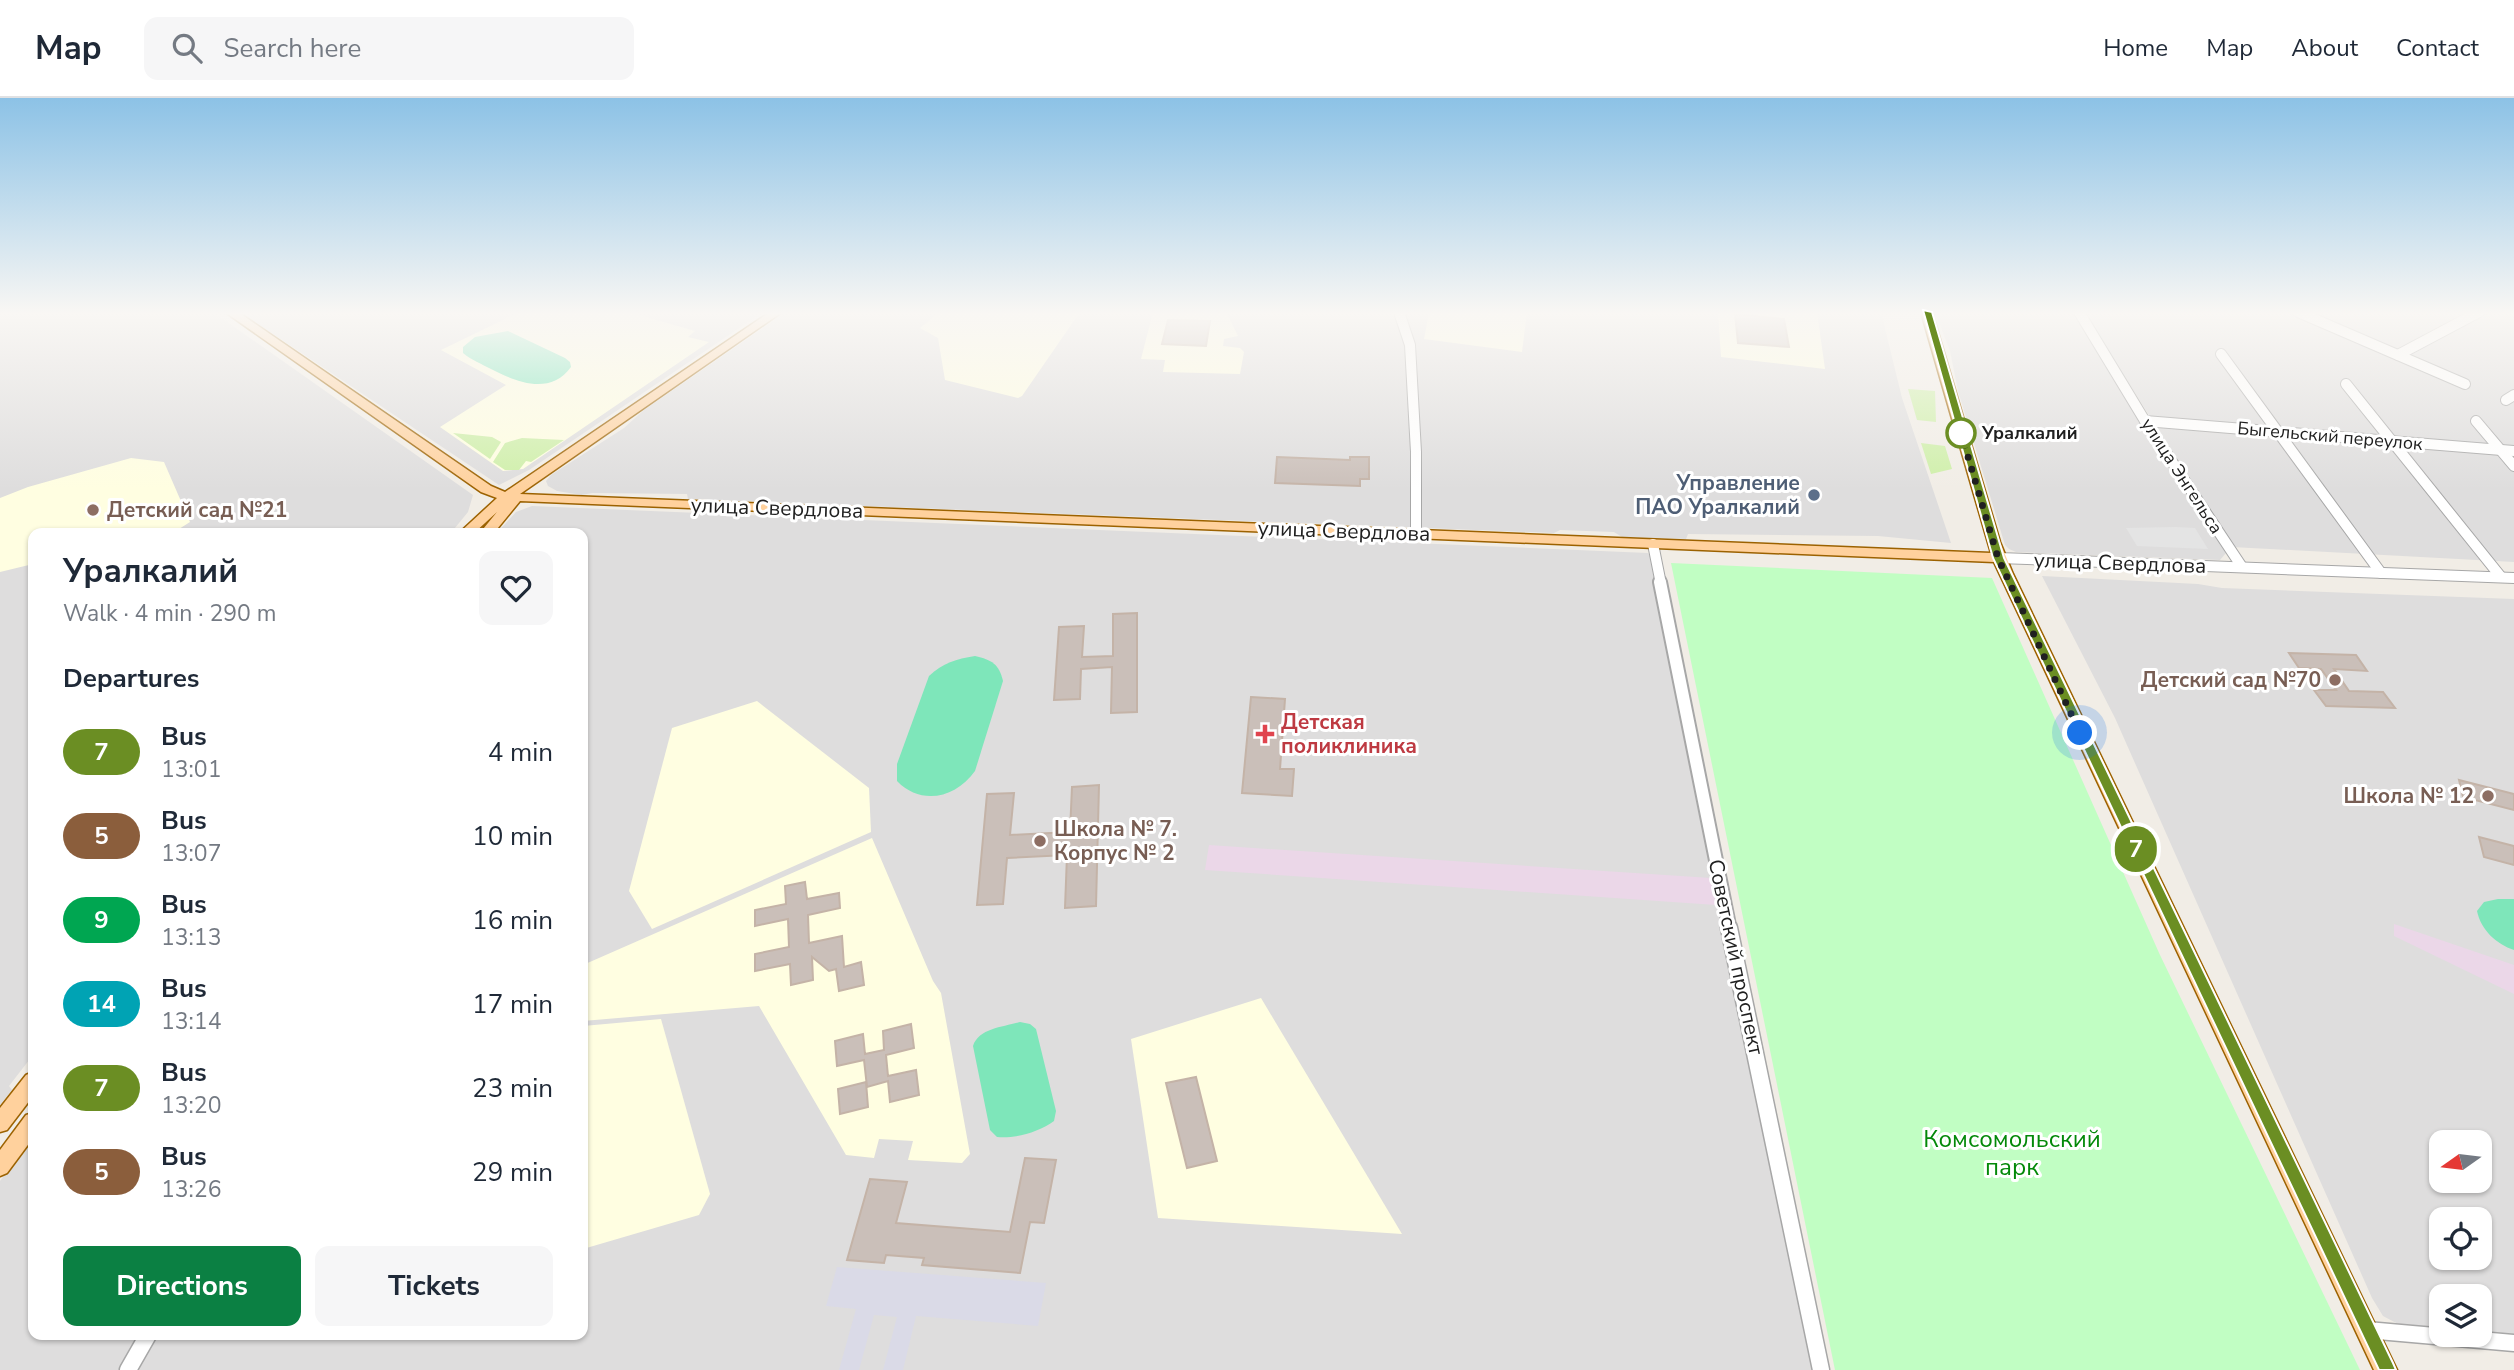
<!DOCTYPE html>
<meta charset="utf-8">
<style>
:root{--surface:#fff;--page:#f6f6f7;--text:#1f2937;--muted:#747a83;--line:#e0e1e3;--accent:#0b8043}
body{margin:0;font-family:"Nunito Sans",sans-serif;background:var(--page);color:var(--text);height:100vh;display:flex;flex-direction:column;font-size:26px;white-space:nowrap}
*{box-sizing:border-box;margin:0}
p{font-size:23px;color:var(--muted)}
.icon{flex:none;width:38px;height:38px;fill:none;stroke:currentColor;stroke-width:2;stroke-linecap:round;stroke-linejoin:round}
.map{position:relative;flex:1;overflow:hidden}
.panel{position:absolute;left:28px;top:430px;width:560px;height:812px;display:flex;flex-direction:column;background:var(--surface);border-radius:14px;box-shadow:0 2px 5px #0004}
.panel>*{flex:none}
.badge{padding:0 14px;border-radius:23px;font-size:24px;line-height:46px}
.needle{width:46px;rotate:256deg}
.fabs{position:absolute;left:2429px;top:1032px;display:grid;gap:14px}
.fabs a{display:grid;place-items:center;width:63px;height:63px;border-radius:14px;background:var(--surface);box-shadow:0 2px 5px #0004;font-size:35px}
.you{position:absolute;width:35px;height:35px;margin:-18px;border:5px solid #fff;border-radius:50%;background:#1a73e8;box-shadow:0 0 0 10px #1a73e833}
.map>.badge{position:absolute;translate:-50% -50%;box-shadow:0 0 0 4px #fff}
h2{padding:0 35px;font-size:26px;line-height:63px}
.round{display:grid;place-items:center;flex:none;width:74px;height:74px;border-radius:14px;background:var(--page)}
.headline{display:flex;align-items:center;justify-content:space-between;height:119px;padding:0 35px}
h1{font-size:33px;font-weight:700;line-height:52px}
.button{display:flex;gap:14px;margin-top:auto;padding:14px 35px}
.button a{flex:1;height:80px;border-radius:14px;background:var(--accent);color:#fff;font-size:28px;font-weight:700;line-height:80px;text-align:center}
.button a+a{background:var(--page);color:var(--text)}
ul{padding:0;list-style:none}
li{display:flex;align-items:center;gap:21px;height:84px;padding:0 35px}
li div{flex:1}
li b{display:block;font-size:26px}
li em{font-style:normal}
li .badge{min-width:77px;font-weight:700;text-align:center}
header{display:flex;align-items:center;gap:42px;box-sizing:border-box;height:98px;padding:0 35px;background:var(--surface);border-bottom:2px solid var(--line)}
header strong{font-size:33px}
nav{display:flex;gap:38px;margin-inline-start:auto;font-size:24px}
.search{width:490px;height:63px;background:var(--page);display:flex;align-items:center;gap:18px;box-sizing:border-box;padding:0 24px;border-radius:14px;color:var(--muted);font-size:26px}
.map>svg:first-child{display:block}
.residential{fill:#dedddd;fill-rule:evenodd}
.industrial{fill:#ebd7e8}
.education{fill:#fffee1}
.grass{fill:#ceefa8}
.park{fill:#c1fec3}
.pitch{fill:#7ee6ba}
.parking{fill:#e4e4e4}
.plaza{fill:#dadae7}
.building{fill:#cabfb9;stroke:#c4b3a7;stroke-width:2}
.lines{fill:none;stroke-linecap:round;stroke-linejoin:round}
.minor-far2-casing{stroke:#a7a7a7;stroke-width:12}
.minor-far1-casing{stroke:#a7a7a7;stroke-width:16}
.minor-casing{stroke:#a7a7a7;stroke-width:19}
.major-casing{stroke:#9c6200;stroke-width:3}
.minor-far2{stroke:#fff;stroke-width:10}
.minor-far1{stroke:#fff;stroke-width:12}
.minor{stroke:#fff;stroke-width:16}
.major{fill:#ffd19d;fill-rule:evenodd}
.line{fill:#6b8e23;stroke:#fff;stroke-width:2}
.walk{stroke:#202020;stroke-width:7;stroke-dasharray:0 12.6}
.stop-dot{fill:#fff;stroke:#6b8e23;stroke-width:3.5}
.service-dot{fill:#5c6f8a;stroke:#fff;stroke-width:2.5}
.education-dot{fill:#8d6e63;stroke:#fff;stroke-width:2.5}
.health-dot{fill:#e0444e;stroke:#fff;stroke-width:2.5}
.labels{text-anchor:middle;stroke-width:6;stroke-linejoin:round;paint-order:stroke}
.far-stop-label{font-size:18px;font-weight:bold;fill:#202020;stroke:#fff;text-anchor:start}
.far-street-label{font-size:18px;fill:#202020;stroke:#fff}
.service-label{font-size:21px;font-weight:bold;fill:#4e5e75;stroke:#fff;text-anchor:end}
.street-label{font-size:21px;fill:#202020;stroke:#fff}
.education-label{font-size:21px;font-weight:bold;fill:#785e54;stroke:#fff;text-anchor:start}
.health-label{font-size:21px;font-weight:bold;fill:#be3a42;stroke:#fff;text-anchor:start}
.near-park-label{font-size:24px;fill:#038909;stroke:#fff}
</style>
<header>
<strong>Map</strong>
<div class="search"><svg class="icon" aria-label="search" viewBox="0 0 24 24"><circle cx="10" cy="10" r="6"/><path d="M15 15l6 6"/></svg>Search here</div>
<nav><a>Home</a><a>Map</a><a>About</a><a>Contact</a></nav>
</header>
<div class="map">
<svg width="2514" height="1272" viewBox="0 0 2514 1272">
<rect width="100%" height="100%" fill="#f1ede6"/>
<g class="residential">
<polygon points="0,214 213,214 473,397 468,414 450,436 33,436 33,957 9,988 12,992 0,1007"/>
<polygon points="240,214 763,214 529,372 499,387"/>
<polygon points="786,214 1881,214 1902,300 1951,445 1878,438 1688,436 1686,441 1622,439 1614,434 1560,432 1554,435 688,401 687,396 592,395 582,397 557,393 548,388 546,383 551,377 624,330 644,312"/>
<polygon points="1935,214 2078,214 2226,455 2220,462 2016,454 2009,451 2005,447 1958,293 1950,253"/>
<polygon points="2084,214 2514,214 2514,464 2232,449"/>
<polygon points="532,408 1648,455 1651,460 1812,1272 0,1272 0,1083 33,1039 33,1237 583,1237 583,436 496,436 516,414"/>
<path d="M2042,478L2198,486L2222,490L2514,501V1236L2480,1233V1199H2441V1231L2400,1227L2383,1218L2372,1200L2115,620ZM2441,1045H2480V1083H2441ZM2441,1122H2480V1160H2441Z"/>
</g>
<g class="industrial">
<polygon points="1209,747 1711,780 1716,807 1205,772"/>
<polygon points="2394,826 2514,867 2514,896 2394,838"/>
</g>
<g class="education">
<polygon points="519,214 629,214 695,233 688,239 709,244 523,371 503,373 440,329 506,287 441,252"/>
<polygon points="940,214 1080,214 1022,298 1018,300 945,282 938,240 920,230"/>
<polygon points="1153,214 1226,214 1238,238 1224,241 1223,248 1240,250 1244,254 1240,276 1163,274 1165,262 1141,261"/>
<polygon points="1429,214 1527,214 1522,254 1424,241"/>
<polygon points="1718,214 1817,214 1825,271 1721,259"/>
<polygon points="131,360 164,364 190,424 179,431 161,436 33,436 33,466 0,474 0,400 28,389"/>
<polygon points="757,603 869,690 871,734 652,831 629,793 672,630"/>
<polygon points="872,740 933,883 941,895 970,1056 962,1065 908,1062 913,1043 879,1041 874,1060 846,1057 759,908 583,923 583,867"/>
<polygon points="1261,900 1402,1136 1158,1120 1131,941"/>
<polygon points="661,921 710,1096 699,1117 583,1151 583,928"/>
</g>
<g class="grass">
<polygon points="1908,291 1935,293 1936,324 1917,322"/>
<polygon points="453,335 492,339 501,344 490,361"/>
<polygon points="522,340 564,342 531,364 526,363 519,372 505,372 493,364 505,345"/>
<polygon points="1921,345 1945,348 1952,371 1931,376"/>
</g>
<polygon class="park" points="1671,465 1992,480 2160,857 2360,1272 1835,1272"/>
<g class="pitch">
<path d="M508,233L565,260L570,264L571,269C550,298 516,284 491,271C482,266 471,262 463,255V249L475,239Z"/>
<path d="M975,558C992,562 999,566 1003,583L975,673C956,700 921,708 897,683V666L929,578C943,565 956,561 975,558Z"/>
<path d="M2498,801H2514V852C2496,846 2481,832 2477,813L2484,804Z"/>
<path d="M1020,924L1030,926L1036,931L1056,1013L1054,1023C1039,1034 1015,1041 997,1039L990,1032L973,948C979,930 1004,929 1020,924Z"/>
</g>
<polygon class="parking" points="2175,429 2195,430 2208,451 2137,448 2126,430"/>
<polygon class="plaza" points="837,1169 1046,1185 1038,1228 916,1218 903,1272 883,1272 897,1219 874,1217 859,1272 839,1272 856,1211 826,1208"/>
<g class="building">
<polygon points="1735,216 1784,221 1789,249 1738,245"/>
<polygon points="1168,222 1210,223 1206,248 1162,246"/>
<polygon points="1277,359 1350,362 1350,359 1369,359 1369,381 1360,381 1360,388 1275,385"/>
<polygon points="1137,515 1137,614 1111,615 1112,569 1081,571 1080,601 1054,602 1059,529 1084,528 1082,559 1113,558 1113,516"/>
<polygon points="2289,555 2356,557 2367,573 2334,571 2349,593 2383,594 2395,610 2326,608 2314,592 2336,592 2321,571 2299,570"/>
<polygon points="1251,599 1285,601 1280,671 1294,671 1292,698 1242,695"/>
<polygon points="2459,682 2514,696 2514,712 2463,699"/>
<polygon points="1099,687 1096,808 1065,810 1067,757 1007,760 1003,806 977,807 987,696 1014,695 1010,737 1070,734 1072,689"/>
<polygon points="2479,739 2514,748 2514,767 2484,759"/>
<polygon points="805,784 807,801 839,795 840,810 808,817 809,845 842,838 844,869 861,864 864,887 839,893 836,871 829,873 812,859 813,882 791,887 790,866 755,873 755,856 789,849 788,821 755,828 755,812 786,806 785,788"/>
<polygon points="911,926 914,950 886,957 888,978 916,972 919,997 890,1004 888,983 867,989 864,962 837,968 835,943 863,936 865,956 884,952 883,933"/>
<polygon points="1196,979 1217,1063 1187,1070 1166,985"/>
<polygon points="866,984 868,1009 840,1016 838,991"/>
<polygon points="1025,1060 1056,1062 1044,1125 1030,1124 1020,1175 922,1167 924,1160 886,1157 884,1165 847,1162 870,1081 907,1084 896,1125 1010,1134"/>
</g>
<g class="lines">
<g class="minor-far2-casing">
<g id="minor-far2">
<polyline points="1399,214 1410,247 1416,354 1416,436"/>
<polyline points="2079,214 2145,323 2242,469"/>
<polyline points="2298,214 2465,286"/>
<polyline points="2221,256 2381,475"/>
<polyline points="2398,257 2479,214"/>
<polyline points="2346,286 2501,479"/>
<polyline points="2506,302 2514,297"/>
<polyline points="2145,323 2514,353"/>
<polyline points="2476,323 2514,368"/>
<polyline points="1653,446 1661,486"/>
<polyline points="1999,460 2514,480"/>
</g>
</g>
<g class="minor-far1-casing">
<polyline id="minor-far1" points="1660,484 1730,832"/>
</g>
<g class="minor-casing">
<g id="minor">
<polyline points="1729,830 1821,1272"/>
<polyline points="2367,1232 2514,1245"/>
<polyline points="128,1272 148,1237"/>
</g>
</g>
<g class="major-casing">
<g id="major">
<polygon points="225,214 238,214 491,388 505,394 770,214 782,214 520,396 1991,455 1921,214 1932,214 2000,444 2013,476 2397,1272 2374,1272 1994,464 520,403 493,436 479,436 497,414 473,436 458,436 497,400 481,394"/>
<polygon points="33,974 33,998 7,1032 0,1034 0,1010 26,977"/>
<polygon points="33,1015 33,1040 7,1075 0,1078 0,1052 26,1017"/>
</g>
</g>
<use href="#minor-far2" class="minor-far2"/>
<use href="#minor-far1" class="minor-far1"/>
<use href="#minor" class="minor"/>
<use href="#major" class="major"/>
</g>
<linearGradient id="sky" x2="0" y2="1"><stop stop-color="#8cc2e6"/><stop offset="0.55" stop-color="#f9f7f4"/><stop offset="1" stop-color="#f9f7f4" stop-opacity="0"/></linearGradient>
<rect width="2514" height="392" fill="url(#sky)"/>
<polygon class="line" points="1923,212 1932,214 2004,460 2393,1265 2396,1272 2379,1272 1993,460"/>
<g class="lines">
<polyline class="walk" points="1961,335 1998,460 2080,635"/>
</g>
<circle class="stop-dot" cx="1961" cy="335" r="14"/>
<circle class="service-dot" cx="1814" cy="397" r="7"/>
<g class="education-dot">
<circle cx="93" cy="412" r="7"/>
<circle cx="2335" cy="582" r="7"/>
<circle cx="2488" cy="698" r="7"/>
<circle cx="1040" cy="743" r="7"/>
</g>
<path class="health-dot" d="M1261.5 625.5h7v7h7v7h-7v7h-7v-7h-7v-7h7z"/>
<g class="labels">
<g class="far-stop-label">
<text x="1982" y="341">Уралкалий</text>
</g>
<g class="far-street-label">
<text transform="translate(2330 338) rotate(5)" y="6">Быгельский переулок</text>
<text transform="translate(2182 378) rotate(57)" y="6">улица Энгельса</text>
</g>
<g class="service-label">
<text x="1800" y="392">Управление<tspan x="1800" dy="24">ПАО Уралкалий</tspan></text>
</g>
<g class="street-label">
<text transform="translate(777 410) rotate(2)" y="7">улица Свердлова</text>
<text transform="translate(1344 433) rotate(2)" y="7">улица Свердлова</text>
<text transform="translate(2120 465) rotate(2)" y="7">улица Свердлова</text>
<text transform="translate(1736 859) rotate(78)" y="7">Советский проспект</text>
</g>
<g class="education-label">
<text x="107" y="419">Детский сад №21</text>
<text x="2321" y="589" text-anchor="end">Детский сад №70</text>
<text x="2474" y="705" text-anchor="end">Школа № 12</text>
<text x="1054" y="738">Школа № 7.<tspan x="1054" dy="24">Корпус № 2</tspan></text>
</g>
<g class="health-label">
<text x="1281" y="631">Детская<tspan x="1281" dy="24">поликлиника</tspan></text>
</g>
<g class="near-park-label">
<text x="2012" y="1049">Комсомольский<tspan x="2012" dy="28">парк</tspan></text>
</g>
</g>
</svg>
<div class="fabs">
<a><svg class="needle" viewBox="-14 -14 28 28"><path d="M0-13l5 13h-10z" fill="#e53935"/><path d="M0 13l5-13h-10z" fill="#747a83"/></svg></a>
<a><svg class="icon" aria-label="locate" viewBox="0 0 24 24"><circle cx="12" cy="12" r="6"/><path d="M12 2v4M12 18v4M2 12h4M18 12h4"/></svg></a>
<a><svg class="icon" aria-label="layers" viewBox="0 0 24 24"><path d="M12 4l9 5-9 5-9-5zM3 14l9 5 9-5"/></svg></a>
</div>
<div class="you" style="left:2080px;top:635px"></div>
<b class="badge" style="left:2136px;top:751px;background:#6b8e23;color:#fff">7</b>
<section class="panel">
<div class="headline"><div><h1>Уралкалий</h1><p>Walk · 4 min · 290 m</p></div><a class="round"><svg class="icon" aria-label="heart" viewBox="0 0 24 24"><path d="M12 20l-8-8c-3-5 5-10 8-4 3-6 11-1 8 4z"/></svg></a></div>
<h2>Departures</h2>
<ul>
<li><span class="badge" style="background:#6b8e23;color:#fff">7</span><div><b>Bus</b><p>13:01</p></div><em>4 min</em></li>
<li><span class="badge" style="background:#8b5e3c;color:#fff">5</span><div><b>Bus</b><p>13:07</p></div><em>10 min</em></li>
<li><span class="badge" style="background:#00a651;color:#fff">9</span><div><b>Bus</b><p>13:13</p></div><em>16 min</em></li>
<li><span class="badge" style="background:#00a3b4;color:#fff">14</span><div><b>Bus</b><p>13:14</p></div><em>17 min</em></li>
<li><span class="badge" style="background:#6b8e23;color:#fff">7</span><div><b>Bus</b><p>13:20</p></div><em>23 min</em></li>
<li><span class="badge" style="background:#8b5e3c;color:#fff">5</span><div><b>Bus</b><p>13:26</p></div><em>29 min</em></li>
</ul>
<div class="button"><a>Directions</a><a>Tickets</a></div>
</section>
</div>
